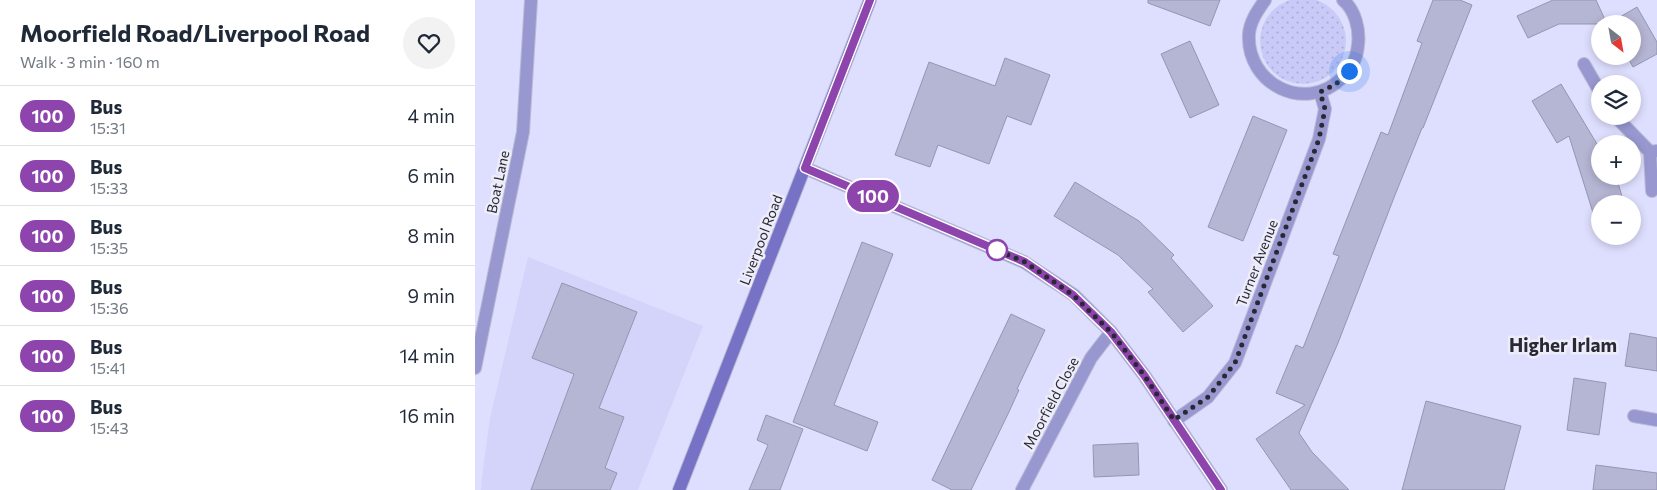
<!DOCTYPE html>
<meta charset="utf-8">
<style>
:root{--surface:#fff;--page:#f2f2f3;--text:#1f2937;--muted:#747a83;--line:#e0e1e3}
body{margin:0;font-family:Commissioner,sans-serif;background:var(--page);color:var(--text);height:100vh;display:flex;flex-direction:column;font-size:19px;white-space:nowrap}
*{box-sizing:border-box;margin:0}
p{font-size:16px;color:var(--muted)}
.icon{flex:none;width:28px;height:28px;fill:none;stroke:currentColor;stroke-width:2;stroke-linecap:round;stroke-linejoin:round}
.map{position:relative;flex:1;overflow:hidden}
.details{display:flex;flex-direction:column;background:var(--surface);width:475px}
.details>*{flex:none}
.badge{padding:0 10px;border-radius:16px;font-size:18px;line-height:32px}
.needle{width:32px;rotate:149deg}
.fabs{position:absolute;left:1116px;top:15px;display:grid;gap:10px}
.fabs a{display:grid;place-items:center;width:50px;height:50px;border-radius:50%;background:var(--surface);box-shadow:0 2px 8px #0003;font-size:25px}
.you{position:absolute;width:25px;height:25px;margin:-12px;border:4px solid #fff;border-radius:50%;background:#1a73e8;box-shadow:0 0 0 8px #1a73e833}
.map>.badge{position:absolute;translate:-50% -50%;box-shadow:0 0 0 2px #fff}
.round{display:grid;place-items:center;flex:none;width:52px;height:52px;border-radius:26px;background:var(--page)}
.headline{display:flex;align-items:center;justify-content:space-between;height:85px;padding:0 20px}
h1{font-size:24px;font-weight:700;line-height:38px}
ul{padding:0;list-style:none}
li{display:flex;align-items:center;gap:15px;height:60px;padding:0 20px;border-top:1px solid var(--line)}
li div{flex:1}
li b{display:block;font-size:19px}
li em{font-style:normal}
li .badge{min-width:55px;font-weight:700;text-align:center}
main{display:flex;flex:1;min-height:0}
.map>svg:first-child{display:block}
.built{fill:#d4d4fb}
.grass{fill:url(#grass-dots)}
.building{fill:#b5b5d4;stroke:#9595b3}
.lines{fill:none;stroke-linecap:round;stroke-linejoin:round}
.street-casing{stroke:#babad6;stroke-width:14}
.secondary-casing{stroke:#babad6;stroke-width:14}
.street{stroke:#9897d0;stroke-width:12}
.secondary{stroke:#7772c5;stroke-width:12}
.line-casing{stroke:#fff;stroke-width:11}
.line{stroke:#8e44ad;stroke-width:8}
.walk{stroke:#292935;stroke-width:5;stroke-dasharray:0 9}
.stop-dot{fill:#fff;stroke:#8e44ad;stroke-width:2.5}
.labels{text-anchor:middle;stroke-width:5;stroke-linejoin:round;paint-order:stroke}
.street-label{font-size:14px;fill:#292935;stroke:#ededfa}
.district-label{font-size:19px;font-weight:bold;fill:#292935;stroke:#ededfa}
</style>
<main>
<section class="details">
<div class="headline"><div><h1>Moorfield Road/Liverpool Road</h1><p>Walk · 3 min · 160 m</p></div><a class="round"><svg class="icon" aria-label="heart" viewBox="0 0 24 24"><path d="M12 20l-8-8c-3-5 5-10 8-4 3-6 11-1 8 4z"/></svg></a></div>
<ul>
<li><span class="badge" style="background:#8e44ad;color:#fff">100</span><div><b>Bus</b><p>15:31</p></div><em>4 min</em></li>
<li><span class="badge" style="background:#8e44ad;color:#fff">100</span><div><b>Bus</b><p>15:33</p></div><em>6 min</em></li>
<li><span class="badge" style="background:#8e44ad;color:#fff">100</span><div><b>Bus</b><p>15:35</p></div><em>8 min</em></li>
<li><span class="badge" style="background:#8e44ad;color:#fff">100</span><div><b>Bus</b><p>15:36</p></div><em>9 min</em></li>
<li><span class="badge" style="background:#8e44ad;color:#fff">100</span><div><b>Bus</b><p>15:41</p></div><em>14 min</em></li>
<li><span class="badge" style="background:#8e44ad;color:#fff">100</span><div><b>Bus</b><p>15:43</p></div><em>16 min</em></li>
</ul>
</section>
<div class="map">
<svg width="1182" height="490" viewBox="0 0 1182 490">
<defs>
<pattern id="grass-dots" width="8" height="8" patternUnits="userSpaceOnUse" patternTransform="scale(1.25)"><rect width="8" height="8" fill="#cacaf8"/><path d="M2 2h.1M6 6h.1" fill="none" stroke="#aeaed5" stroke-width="1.8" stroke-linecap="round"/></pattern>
</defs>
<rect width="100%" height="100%" fill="#dedefe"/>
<polygon class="built" points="53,257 228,326 163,490 6,490 7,477 15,418"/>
<circle class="grass" cx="828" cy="41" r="43"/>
<g class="building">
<polygon points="673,0 745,0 735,26 673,3"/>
<polygon points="958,0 985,0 997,5 948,128 947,128 920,195 863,343 824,433 837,452 874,490 816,490 781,439 830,405 801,393 821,345 828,348 864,256 858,254 906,132 913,135 947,43 942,41"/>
<polygon points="1078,0 1121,0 1132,24 1084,24 1053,38 1042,16"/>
<polygon points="1162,7 1182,42 1182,54 1158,67 1152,56 1158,56 1158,24 1133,24"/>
<polygon points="715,41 744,105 715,118 686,54"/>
<polygon points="530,58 575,75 556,125 532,116 514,164 463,145 455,167 420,155 454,62 520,86"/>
<polygon points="1086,84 1125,149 1125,176 1141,176 1148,200 1137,204 1125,204 1125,219 1120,219 1094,136 1082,143 1057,101"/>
<polygon points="778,116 812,130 768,241 733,227"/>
<polygon points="600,182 664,221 699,255 696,258 738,306 708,332 673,292 678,289 643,255 579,216"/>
<polygon points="387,242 418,254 359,405 403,422 392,451 318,422"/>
<polygon points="87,283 162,312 124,408 149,417 130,468 142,473 135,490 56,490 99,374 57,358"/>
<polygon points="536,314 570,330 542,389 544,390 533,414 496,490 477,490 457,480"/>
<polygon points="1155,333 1182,338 1182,371 1150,366"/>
<polygon points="1099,378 1131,383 1124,435 1092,430"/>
<polygon points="951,401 1046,426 1029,490 927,490"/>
<polygon points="291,415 328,429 305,490 274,490 293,445 282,440"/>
<polygon points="663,443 664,475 619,477 618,445"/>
<polygon points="1121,465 1182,473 1182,490 1118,490"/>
</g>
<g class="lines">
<g class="street-casing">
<g id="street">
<path d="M790,0C783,10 775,21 774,34C771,84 830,114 867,78C877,69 882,58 883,45C885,29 880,10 868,0"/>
<polyline points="1109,64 1125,92"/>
<polyline points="1140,116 1175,152 1182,151"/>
<polyline points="1175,152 1177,191"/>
<polyline points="330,168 549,262 599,295 636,332 669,375 746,490"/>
<polyline points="0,368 48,132 56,0"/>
<polyline points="1159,416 1182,420"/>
<polyline points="699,421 733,397 760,363 844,139 850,109 845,92"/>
<polyline points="547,490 616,358 636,332"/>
</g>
</g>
<g class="secondary-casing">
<polyline id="secondary" points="204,490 395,0"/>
</g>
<use href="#street" class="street"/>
<use href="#secondary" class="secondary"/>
</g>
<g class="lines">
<g class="line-casing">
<polyline id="line" points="395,0 330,168 550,262 598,295 636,332 669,375 746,490"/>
</g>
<use href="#line" class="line"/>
<polyline class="walk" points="522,250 515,247 550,262 598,295 636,332 669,375 699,420 733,397 760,363 844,139 850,109 845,92 861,84 874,71"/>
</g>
<circle class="stop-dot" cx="522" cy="250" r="10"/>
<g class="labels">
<g class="street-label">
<text transform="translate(23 182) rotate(-78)" y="5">Boat Lane</text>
<text transform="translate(286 240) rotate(-69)" y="5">Liverpool Road</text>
<text transform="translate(782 263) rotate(-69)" y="5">Turner Avenue</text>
<text transform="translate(576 403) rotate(-62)" y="5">Moorfield Close</text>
</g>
<g class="district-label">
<text x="1088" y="352">Higher Irlam</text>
</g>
</g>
</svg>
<div class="fabs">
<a><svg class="needle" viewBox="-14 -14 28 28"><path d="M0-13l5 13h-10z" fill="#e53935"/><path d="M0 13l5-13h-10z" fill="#747a83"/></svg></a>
<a><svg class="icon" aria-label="layers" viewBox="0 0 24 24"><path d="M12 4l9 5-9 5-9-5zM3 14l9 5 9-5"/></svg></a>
<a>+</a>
<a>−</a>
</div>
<div class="you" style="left:874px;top:71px"></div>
<b class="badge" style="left:398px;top:196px;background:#8e44ad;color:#fff">100</b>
</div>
</main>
